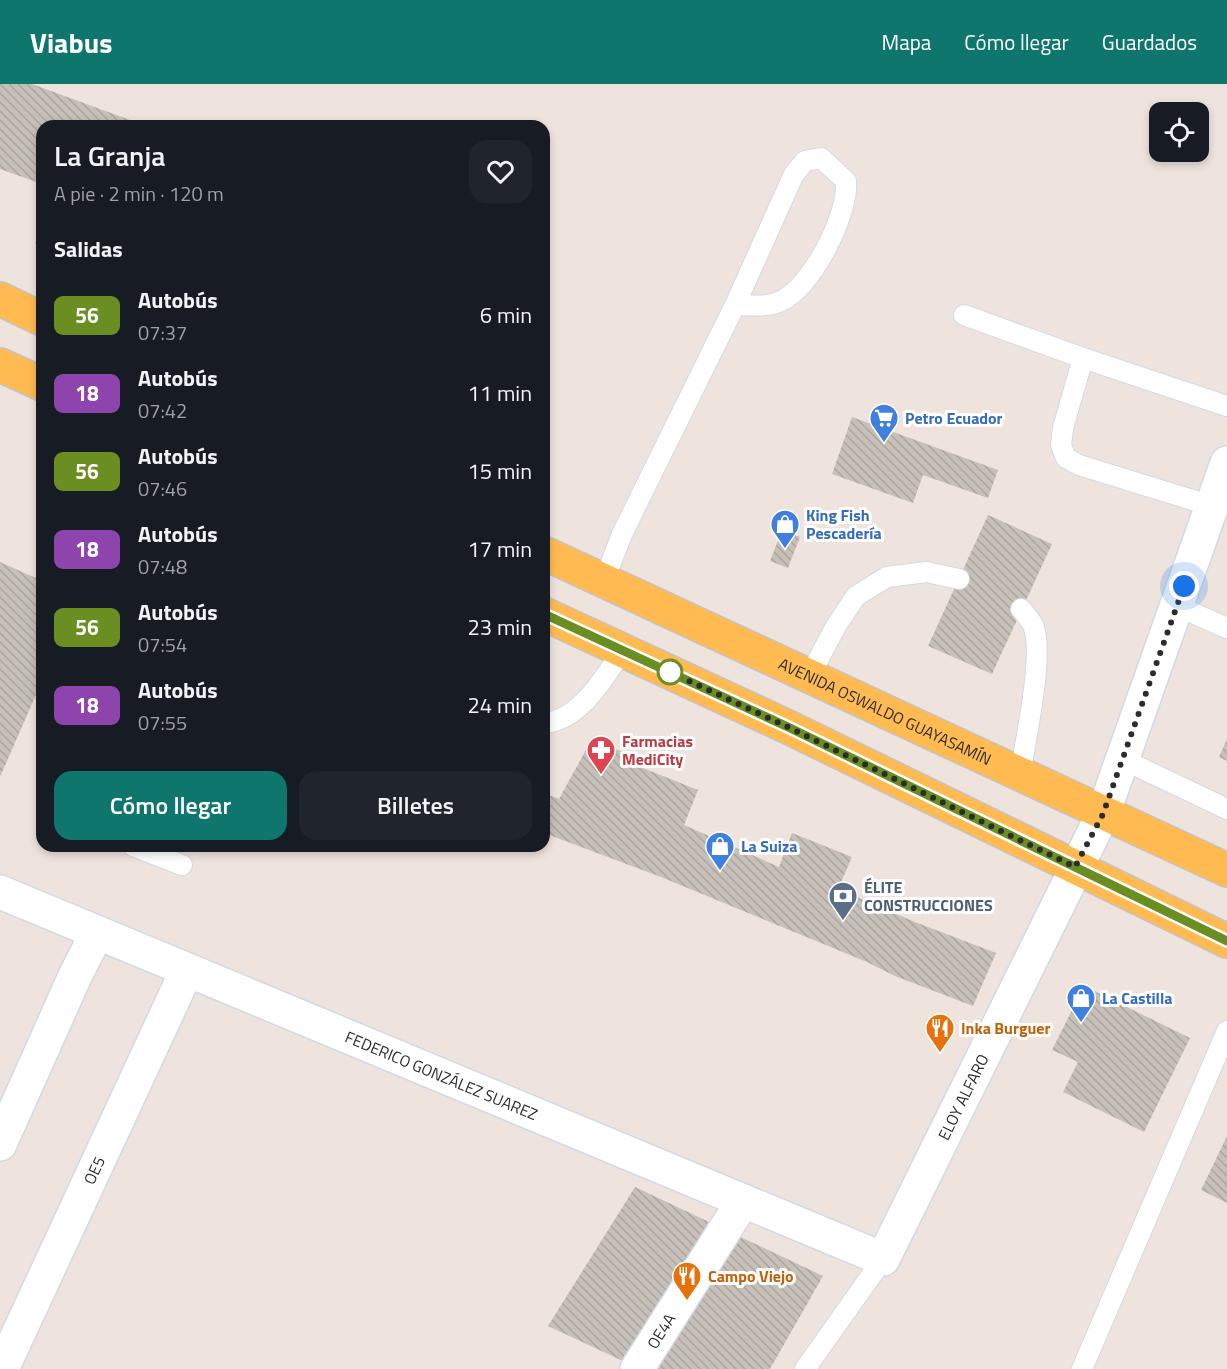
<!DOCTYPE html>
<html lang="es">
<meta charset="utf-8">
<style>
:root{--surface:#171b24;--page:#20242c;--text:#f1f3f6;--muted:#9ea1a6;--accent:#0f766e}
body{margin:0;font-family:"Titillium Web",sans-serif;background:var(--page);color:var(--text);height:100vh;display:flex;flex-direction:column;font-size:22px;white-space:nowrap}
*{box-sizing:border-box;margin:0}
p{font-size:20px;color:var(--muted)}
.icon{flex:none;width:33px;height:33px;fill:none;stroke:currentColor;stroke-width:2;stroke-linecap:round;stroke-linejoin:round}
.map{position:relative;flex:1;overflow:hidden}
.side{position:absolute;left:36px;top:36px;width:514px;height:732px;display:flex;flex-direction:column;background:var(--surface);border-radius:18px;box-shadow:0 3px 9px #0003}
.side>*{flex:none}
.badge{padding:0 12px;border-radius:9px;font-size:21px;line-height:39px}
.buttons{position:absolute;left:1149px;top:18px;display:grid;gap:12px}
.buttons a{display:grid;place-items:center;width:60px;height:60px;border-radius:12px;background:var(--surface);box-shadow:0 3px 9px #0003;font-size:30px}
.you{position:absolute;width:30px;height:30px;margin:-15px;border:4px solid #fff;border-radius:50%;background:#1a73e8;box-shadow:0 0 0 9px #1a73e833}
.map>.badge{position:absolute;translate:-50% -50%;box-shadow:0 0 0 3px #fff}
h2{padding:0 18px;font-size:22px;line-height:54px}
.round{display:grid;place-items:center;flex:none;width:63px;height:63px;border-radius:18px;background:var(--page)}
.headline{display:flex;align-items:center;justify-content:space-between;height:102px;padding:0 18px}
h1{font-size:28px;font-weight:600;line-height:45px}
.primary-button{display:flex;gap:12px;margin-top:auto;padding:12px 18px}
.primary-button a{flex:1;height:69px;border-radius:18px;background:var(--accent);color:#fff;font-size:24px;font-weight:600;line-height:69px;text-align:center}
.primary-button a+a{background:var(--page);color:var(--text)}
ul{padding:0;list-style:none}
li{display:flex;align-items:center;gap:18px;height:78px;padding:0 18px}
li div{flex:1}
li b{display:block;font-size:22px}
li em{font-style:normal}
li .badge{min-width:66px;font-weight:700;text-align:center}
header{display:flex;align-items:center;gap:36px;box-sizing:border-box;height:84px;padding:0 30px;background:var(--accent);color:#fff}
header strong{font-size:28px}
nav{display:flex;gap:33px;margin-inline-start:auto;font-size:21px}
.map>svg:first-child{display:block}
.building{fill:url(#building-back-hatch)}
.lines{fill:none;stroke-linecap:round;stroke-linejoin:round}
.lane-casing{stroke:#d2d9e6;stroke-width:22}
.street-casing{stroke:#d2d9e6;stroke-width:36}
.primary-casing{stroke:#c4c4c4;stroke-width:36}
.lane{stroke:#fff;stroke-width:20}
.street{stroke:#fff;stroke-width:33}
.primary{stroke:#ffba52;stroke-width:33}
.line-casing{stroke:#fff;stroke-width:14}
.line{stroke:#6b8e23;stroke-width:9}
.walk{stroke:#2c2c2c;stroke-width:6;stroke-dasharray:0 10.8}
.stop-dot{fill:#fff;stroke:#6b8e23;stroke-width:3}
.labels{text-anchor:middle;stroke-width:6;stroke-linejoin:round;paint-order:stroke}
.shop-label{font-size:16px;font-weight:bold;fill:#366cbe;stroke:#fff;text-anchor:start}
.street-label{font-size:16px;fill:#2c2c2c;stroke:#fff}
.health-label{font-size:16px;font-weight:bold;fill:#be3a42;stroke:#fff;text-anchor:start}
.service-label{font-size:16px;font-weight:bold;fill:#4e5e75;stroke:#fff;text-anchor:start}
.food-label{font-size:16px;font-weight:bold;fill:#c56008;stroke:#fff;text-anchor:start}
</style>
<header>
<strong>Viabus</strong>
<nav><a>Mapa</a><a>Cómo llegar</a><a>Guardados</a></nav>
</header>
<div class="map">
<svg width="1227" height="1285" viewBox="0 0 1227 1285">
<defs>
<pattern id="building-back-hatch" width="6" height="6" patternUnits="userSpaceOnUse" patternTransform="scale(1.5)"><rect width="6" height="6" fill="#c7c0b9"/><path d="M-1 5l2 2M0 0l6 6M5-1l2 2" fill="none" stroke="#aba59f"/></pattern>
</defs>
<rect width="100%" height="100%" fill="#efe4dd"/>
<g class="building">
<polygon points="0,0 32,0 130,36 128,42 42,42 42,100 0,85"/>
<polygon points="42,142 42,162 35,160"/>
<polygon points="852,333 998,386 988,414 923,391 913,419 832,390"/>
<polygon points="988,431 1052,460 992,590 928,562"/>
<polygon points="782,446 800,453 788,484 770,477"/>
<polygon points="0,478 38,495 42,486 42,597 0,693"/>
<polygon points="1227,655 1227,677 1219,673"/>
<polygon points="603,661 641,674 638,682 698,706 684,741 779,783 792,749 852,773 838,805 915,838 996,869 973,922 895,892 867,878 661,793 544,749 544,709 559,715 587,664"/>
<polygon points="1084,902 1190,954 1144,1048 1063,1008 1078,978 1052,966"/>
<polygon points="1227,1052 1227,1119 1201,1106"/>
<polygon points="635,1103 823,1192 770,1285 640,1285 548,1242"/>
</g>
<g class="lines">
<g class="lane-casing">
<g id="lane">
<polyline points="964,231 1083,274 1227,322"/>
<polyline points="1083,274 1063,344 1061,361 1066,374 1079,381 1212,422"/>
<path d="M604,497L622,450L735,221L794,90L805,77L821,74L846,97C849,130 812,203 781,217C767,224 750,221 735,221"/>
<polyline points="1177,522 1227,544"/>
<polyline points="809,593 836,542 856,512 887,493 926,488 959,495"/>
<path d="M544,639C580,637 605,592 623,566"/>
<polyline points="1122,675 1227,725"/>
<path d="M1020,691C1025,658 1045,569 1033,541C1030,535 1025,530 1021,525"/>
<polyline points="133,762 182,781"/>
<polyline points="805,1285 883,1175"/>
<polyline points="1082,1285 1227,947"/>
</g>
</g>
<g class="street-casing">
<g id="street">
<path id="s1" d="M0,808L883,1175L1103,730L1227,379"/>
<polyline points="0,1060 75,892 97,849"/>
<path id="s2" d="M2,1285L187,886"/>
<path id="s3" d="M637,1285L743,1117"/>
</g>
</g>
<g class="primary-casing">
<g id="primary">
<polyline points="0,215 42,235"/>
<polyline points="0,281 42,300"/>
<path id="s4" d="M544,469L1227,786"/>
<polyline points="544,530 788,643 1227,857"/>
</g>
</g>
<use href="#lane" class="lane"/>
<use href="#street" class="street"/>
<use href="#primary" class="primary"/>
</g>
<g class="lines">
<g class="line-casing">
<polyline id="line" points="544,530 788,643 1227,857"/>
</g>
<use href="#line" class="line"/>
<polyline class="walk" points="670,588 788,643 1075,783 1103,730 1184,502"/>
</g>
<defs>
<g id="supermarket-pin" transform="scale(1.5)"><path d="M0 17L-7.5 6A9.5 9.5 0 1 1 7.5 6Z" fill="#3f7fe0" stroke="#fff"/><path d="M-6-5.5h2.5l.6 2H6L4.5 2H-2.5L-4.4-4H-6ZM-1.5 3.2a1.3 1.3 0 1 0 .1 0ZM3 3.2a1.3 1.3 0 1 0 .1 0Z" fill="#fff"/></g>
<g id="shop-pin" transform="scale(1.5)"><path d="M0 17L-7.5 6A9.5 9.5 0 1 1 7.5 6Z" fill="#3f7fe0" stroke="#fff"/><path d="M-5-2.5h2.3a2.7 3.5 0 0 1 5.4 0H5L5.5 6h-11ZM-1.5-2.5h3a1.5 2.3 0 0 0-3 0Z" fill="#fff"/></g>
<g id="pharmacy-pin" transform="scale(1.5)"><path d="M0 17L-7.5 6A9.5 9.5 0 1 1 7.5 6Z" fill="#e0444e" stroke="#fff"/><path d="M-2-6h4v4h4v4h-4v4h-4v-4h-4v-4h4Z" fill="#fff"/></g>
<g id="bank-pin" transform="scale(1.5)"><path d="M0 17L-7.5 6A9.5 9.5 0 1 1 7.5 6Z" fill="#5c6f8a" stroke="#fff"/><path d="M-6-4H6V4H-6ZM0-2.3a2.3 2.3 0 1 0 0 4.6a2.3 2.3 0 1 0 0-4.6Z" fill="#fff"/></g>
<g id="restaurant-pin" transform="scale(1.5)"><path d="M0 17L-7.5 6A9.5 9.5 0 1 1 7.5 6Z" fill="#e8710a" stroke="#fff"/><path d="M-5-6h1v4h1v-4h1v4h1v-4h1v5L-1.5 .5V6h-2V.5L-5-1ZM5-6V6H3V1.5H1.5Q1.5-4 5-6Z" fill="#fff"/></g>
</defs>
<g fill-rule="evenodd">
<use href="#supermarket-pin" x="884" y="334"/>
<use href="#shop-pin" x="785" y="440"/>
<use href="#pharmacy-pin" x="601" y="666"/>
<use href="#shop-pin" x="720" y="762"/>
<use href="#bank-pin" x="843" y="812"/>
<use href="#shop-pin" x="1081" y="914"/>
<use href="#restaurant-pin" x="940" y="944"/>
<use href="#restaurant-pin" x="687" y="1192"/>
</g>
<circle class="stop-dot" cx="670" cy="588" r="12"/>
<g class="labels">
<g class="shop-label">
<text x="905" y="340">Petro Ecuador</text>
<text x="806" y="437">King Fish<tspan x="806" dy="18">Pescadería</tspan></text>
<text x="741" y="768">La Suiza</text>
<text x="1102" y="920">La Castilla</text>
</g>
<g class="street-label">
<text dy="6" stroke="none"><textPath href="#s4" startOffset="376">AVENIDA OSWALDO GUAYASAMÍN</textPath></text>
<text dy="6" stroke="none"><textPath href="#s1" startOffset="478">FEDERICO GONZÁLEZ SUAREZ</textPath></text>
<text dy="6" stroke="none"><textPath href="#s1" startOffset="1137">ELOY ALFARO</textPath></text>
<text dy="6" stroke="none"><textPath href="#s2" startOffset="219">OE5</textPath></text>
<text dy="6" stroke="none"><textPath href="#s3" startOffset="45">OE4A</textPath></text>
</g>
<g class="health-label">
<text x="622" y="663">Farmacias<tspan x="622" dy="18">MediCity</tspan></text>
</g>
<g class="service-label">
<text x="864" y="809">ÉLITE<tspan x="864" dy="18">CONSTRUCCIONES</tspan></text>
</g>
<g class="food-label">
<text x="961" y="950">Inka Burguer</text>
<text x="708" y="1198">Campo Viejo</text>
</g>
</g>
</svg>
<div class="buttons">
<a><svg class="icon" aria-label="locate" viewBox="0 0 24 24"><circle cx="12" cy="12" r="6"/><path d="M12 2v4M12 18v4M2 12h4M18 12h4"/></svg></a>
</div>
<div class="you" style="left:1184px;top:502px"></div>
<section class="side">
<div class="headline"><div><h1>La Granja</h1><p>A pie · 2 min · 120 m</p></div><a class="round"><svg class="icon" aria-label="heart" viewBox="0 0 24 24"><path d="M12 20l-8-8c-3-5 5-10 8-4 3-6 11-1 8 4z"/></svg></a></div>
<h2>Salidas</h2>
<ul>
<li><span class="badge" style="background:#6b8e23;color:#fff">56</span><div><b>Autobús</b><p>07:37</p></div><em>6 min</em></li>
<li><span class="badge" style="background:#8e44ad;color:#fff">18</span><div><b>Autobús</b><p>07:42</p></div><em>11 min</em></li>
<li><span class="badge" style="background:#6b8e23;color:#fff">56</span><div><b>Autobús</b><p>07:46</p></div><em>15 min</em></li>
<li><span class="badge" style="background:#8e44ad;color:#fff">18</span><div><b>Autobús</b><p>07:48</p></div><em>17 min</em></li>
<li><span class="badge" style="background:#6b8e23;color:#fff">56</span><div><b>Autobús</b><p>07:54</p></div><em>23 min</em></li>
<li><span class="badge" style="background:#8e44ad;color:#fff">18</span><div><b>Autobús</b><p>07:55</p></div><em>24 min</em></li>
</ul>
<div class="primary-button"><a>Cómo llegar</a><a>Billetes</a></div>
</section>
</div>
